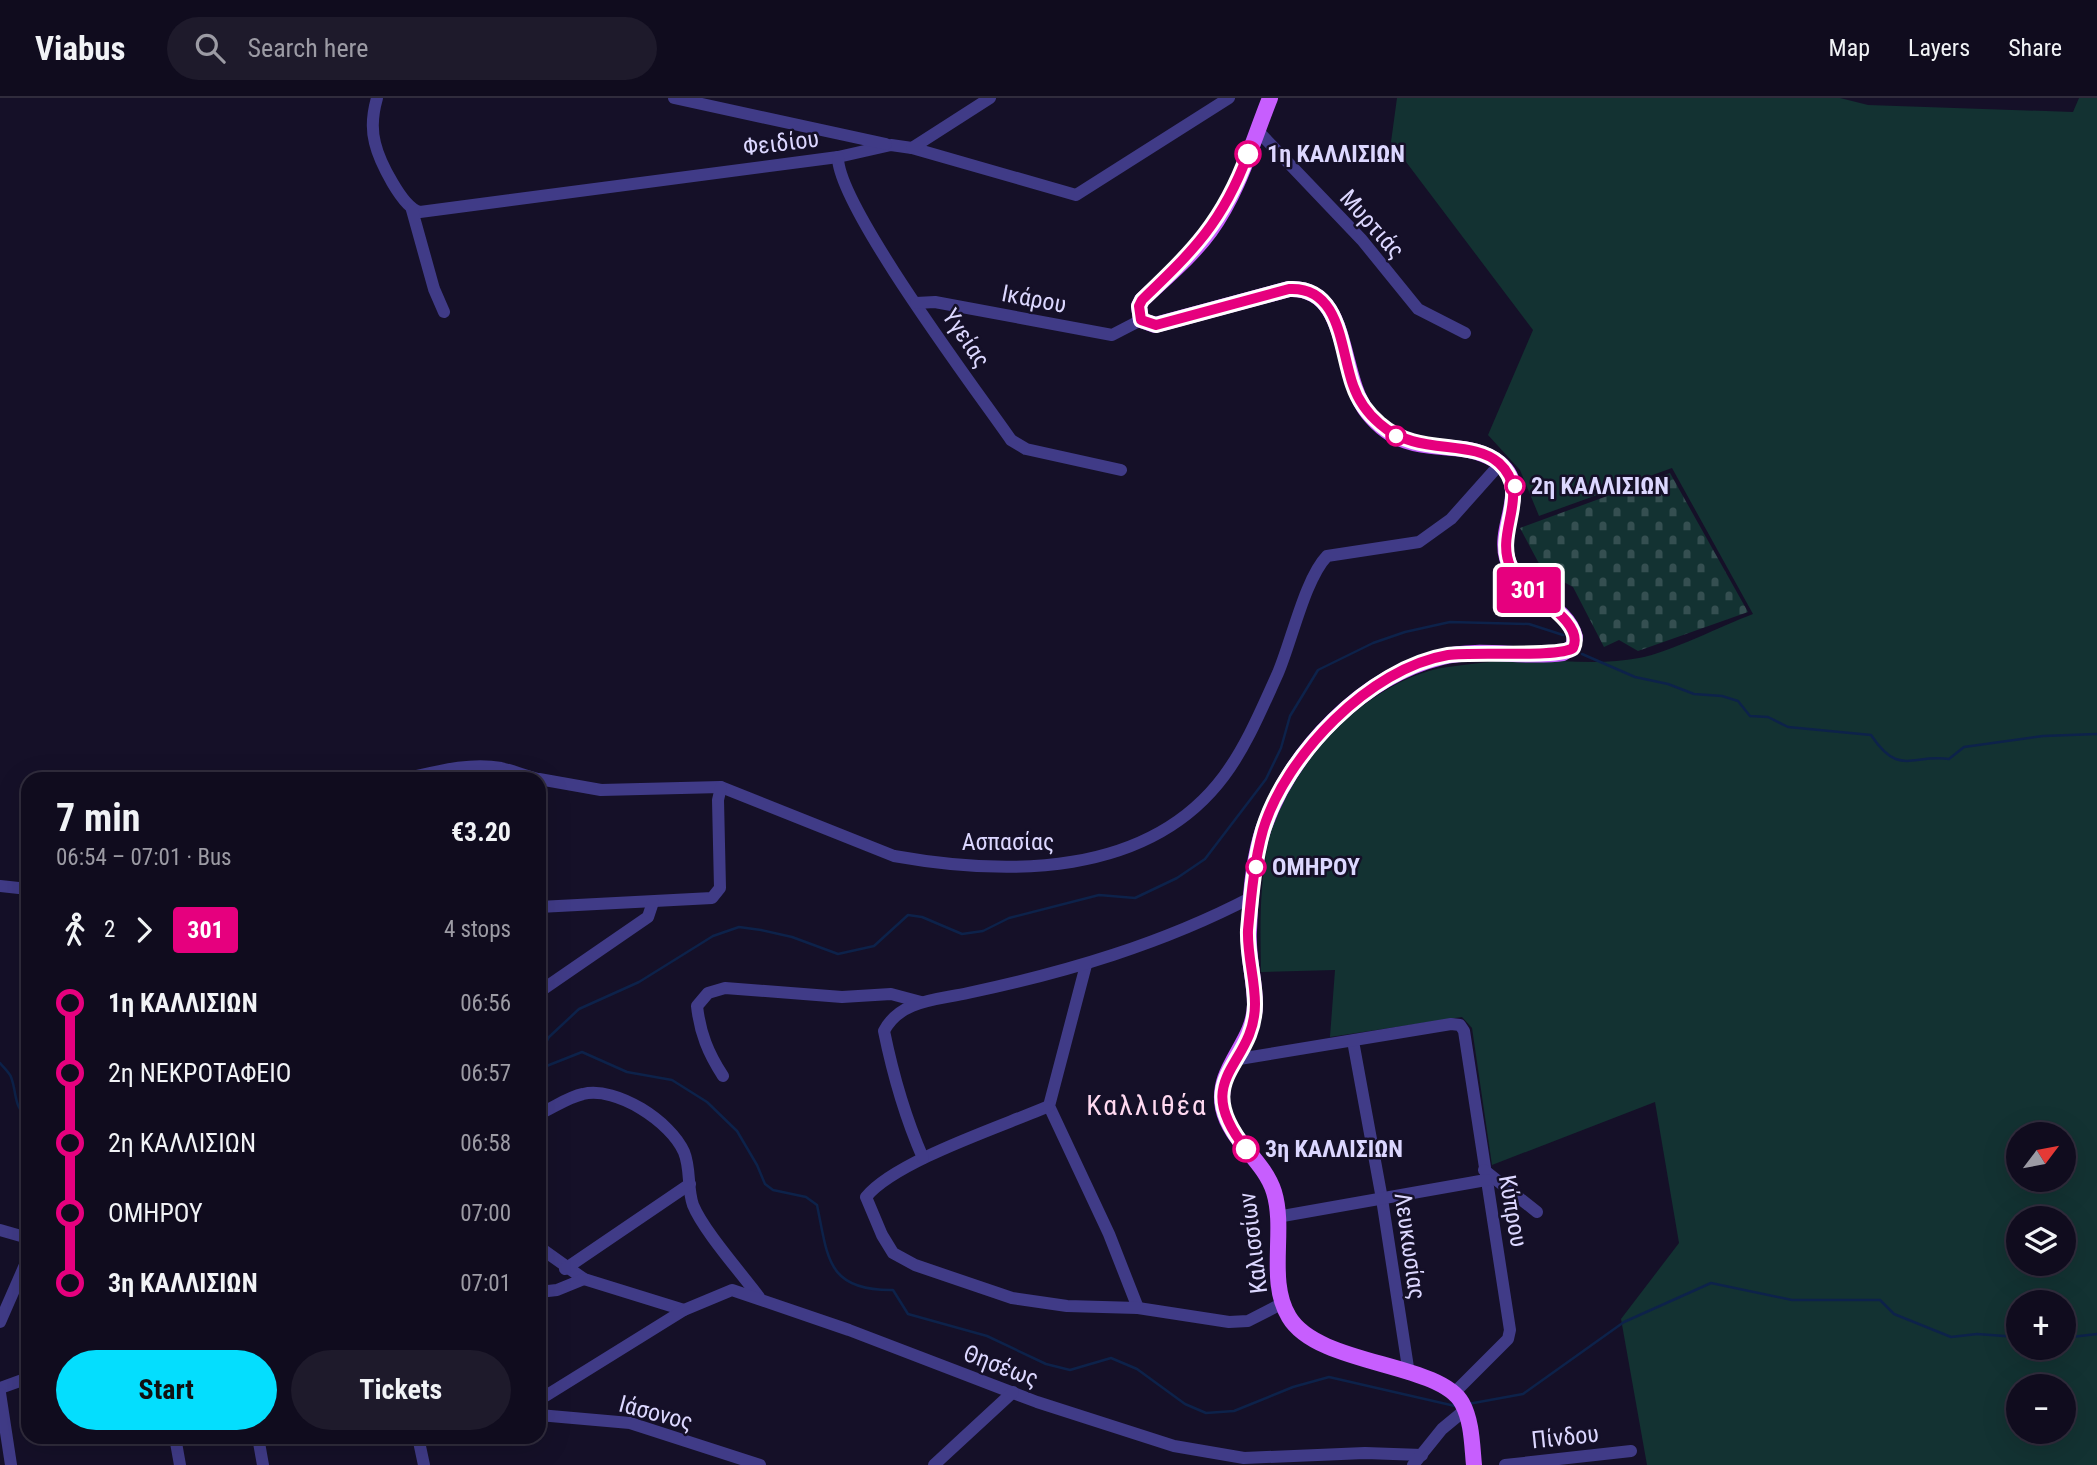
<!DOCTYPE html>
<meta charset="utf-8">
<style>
:root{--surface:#100c1e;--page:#1e1a2b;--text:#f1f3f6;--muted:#9c9ba4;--line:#302c3c;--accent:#04defe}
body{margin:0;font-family:"Roboto Condensed",sans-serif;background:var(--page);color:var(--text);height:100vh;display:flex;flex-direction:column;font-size:26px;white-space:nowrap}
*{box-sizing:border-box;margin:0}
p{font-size:23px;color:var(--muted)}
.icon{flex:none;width:38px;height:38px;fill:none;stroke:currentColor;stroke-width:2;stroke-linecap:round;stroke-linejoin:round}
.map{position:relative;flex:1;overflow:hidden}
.sheet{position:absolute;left:21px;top:674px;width:525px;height:672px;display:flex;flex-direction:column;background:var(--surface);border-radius:21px;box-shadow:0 7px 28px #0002,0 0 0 2px var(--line)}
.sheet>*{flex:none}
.badge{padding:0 14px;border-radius:5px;font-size:24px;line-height:46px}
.needle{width:46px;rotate:58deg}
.controls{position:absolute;left:2006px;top:1024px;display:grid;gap:14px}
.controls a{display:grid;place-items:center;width:70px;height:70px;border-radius:50%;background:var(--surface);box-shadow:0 7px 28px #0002,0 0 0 2px var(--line);font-size:35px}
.map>.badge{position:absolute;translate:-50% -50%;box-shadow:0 0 0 4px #fff}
.legs{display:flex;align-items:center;gap:10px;height:77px;padding:0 35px;font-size:23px}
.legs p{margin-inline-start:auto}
.headline{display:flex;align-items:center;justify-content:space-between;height:119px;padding:0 35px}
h1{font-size:38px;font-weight:700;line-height:52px}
.action{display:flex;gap:14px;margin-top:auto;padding:14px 35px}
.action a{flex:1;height:80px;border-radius:42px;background:var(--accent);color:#111;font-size:28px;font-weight:700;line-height:80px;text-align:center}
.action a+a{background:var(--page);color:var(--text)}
ul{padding:0 35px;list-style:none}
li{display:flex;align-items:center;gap:24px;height:70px;font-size:26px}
li i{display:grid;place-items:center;width:10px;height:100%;margin:0 9px;background:currentColor}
li i::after{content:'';width:18px;height:18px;margin:-9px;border:5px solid;border-radius:50%;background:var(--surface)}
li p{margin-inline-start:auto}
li:first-child i{background:linear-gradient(#0000 50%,currentColor 0)}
li:last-child i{background:linear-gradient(currentColor 50%,#0000 0)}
header{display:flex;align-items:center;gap:42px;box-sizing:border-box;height:98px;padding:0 35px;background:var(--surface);border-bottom:2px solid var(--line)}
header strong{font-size:33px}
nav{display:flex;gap:38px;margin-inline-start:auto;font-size:24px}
.search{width:490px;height:63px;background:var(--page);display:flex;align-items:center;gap:18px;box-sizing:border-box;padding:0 24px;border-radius:38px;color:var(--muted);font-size:26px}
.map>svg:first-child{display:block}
.grass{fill:#133232;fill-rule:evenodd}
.cemetery{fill:url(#cemetery-stones)}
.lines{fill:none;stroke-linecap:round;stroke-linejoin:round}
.stream{stroke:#0d224a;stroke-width:2.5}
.minor{stroke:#403b87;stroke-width:12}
.major{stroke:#c75efe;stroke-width:16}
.line-1-casing{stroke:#fff;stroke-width:16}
.line-1{stroke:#e6007e;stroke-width:10}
.stop-1-dot{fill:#fff;stroke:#e6007e;stroke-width:3.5}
.labels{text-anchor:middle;stroke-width:5;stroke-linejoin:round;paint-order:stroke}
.street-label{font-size:24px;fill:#dcd7ff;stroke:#151028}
.stop-label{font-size:24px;font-weight:bold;fill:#dcd7ff;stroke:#151028;text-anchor:start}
.quarter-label{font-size:28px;letter-spacing:2px;fill:#ffd9f0;stroke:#151028}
</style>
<header>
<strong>Viabus</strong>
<div class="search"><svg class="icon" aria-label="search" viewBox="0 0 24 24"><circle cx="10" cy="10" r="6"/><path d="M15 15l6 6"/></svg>Search here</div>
<nav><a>Map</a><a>Layers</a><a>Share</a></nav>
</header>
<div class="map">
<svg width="2097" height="1367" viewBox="0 0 2097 1367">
<defs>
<pattern id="cemetery-stones" width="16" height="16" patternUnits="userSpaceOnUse" patternTransform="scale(1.75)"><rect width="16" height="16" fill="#133232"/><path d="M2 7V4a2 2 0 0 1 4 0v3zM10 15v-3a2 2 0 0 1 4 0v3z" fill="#354f51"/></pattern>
</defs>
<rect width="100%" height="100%" fill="#151028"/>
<path class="grass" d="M1397,0H1840L1868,7L2073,14L2079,0H2097V1367H1647L1621,1221L1679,1145L1655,1004L1492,1067L1472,930L1462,919L1330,939L1335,872L1261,874C1260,824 1259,774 1273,726C1294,658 1377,578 1448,569C1471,566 1494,563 1517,562C1557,561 1599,568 1639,560C1671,554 1721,528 1753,516L1672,370L1539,418L1520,372L1488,337L1533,232L1391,44ZM2018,1036H2063V1082H2018ZM2018,1120H2063V1166H2018ZM2018,1204H2063V1250H2018ZM2018,1288H2063V1334H2018Z"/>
<polygon class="cemetery" points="1670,375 1748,514 1638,553 1619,542 1604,549 1573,489 1543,473 1520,430"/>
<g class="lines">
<g class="stream">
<path d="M1582,556L1635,579L1668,586L1694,596L1722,598L1738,603L1750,618L1768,619L1788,629L1871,637C1899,679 1911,656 1949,661L1964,649L2043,638L2097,636"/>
<polyline points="539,958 549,939 579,911 639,884 713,838 739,829 761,832 792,839 838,856 874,848 908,817 922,819 962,836 983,833 1009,820 1099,797 1135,800 1177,780 1205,761 1266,681 1281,650 1290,618 1318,572 1373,545 1405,534 1450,524 1529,526 1563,537"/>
<path d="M0,965C3,969 9,974 11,979C17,994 13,1009 28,1020"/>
<path d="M539,971L582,954L627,974L672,982L707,1004L737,1033L757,1067L765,1086L773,1092L806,1099L817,1107C828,1159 826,1193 893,1192L908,1216L987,1238L1046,1266L1070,1272L1111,1260L1137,1271L1185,1306L1206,1315L1234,1313L1293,1289L1329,1279L1455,1308"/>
<polyline points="2063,1240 2097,1236"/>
<polyline points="1468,1306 1523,1296 1624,1224 1711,1185 1792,1202 1880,1202 1894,1216 1951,1239 1977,1236 2018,1239"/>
</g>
<g class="minor">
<path d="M377,0C373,14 371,30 375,45C379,62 402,110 420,114L838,59L891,47L912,50L1076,97L1229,0"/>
<polyline points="674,0 886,46"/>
<polyline points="1257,32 1362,142 1418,211 1465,235"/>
<polyline points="912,50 990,0"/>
<path d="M838,59C837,107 977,293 1011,342L1026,351L1121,372"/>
<polyline points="412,112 434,191 444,214"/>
<polyline points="916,205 935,204 1112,237 1141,222"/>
<path d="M404,681C435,674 469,664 501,670C514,673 525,678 538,681"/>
<path d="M539,681L601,692L721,689L894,758C1006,778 1148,780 1224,678C1247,647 1262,610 1278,575C1292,542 1305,481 1327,458L1419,444L1451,421L1500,366"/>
<polyline points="0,788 28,791"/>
<polyline points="539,809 712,800 720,790 718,702 721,689"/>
<polyline points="1086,867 1049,1008 1109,1136 1138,1210"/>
<polyline points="539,894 648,819 653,804"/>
<polyline points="1353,943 1382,1101 1409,1276"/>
<polyline points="1233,962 1451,926 1460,927 1464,933 1510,1232 1508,1241 1454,1295"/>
<path d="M723,978C708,955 700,935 697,908L708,895L725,890L842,899L891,896L921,904"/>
<path d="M1049,1008C1003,1028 895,1063 866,1099L882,1137L893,1155L915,1167L1012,1200L1067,1208L1138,1210L1229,1224L1248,1223L1283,1205"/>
<path d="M539,1016C553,1010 568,999 583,996C617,988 671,1024 684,1054C691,1071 687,1090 693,1107C703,1132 742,1176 759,1199"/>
<path d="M923,1060C905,1019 893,977 884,933C900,902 936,902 968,895C1067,874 1162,846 1252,799"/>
<polyline points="1484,1072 1537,1114"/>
<polyline points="1277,1119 1486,1082"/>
<polyline points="0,1132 28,1140"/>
<polyline points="539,1149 584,1181 684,1212"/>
<polyline points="565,1171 690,1086"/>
<polyline points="539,1194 557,1192 584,1181"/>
<polyline points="0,1224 28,1160"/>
<polyline points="0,1290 28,1280"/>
<polyline points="0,1295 11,1367"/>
<polyline points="539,1302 684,1212 732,1192 849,1232 1037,1304 1174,1348 1244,1360 1365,1355 1422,1357"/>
<polyline points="539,1317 630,1325 760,1367"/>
<polyline points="175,1339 180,1367"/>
<polyline points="258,1339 263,1367"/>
<polyline points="418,1339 424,1367"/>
<polyline points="934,1367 1013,1294"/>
<polyline points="1413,1367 1442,1331 1465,1312"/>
<polyline points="1505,1367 1631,1353"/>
</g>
<path class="major" d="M1270,0C1252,45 1239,93 1210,133C1191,159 1165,180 1142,202L1139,208L1141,222L1155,227L1289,191C1351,188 1338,278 1368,315C1409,366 1455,337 1495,362C1534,388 1497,425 1507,460C1517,497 1566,504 1575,539L1573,549L1563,555C1523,561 1482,549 1442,559C1361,579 1292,652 1264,729C1253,760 1250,800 1249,832C1247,858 1255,882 1255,907C1254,946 1215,970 1223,1010C1230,1043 1264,1062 1274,1094C1286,1133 1267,1183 1289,1219C1318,1268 1439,1264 1462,1305C1472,1323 1472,1347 1474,1367"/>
</g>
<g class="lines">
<g class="line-1-casing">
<path id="line-1" d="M1246,1051C1188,978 1255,969 1255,906C1255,881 1247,857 1248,832C1251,800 1254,764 1263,732C1285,658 1370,570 1448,557C1475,553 1558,560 1573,550C1586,522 1523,494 1511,470C1493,434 1533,396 1499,365C1471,340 1417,359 1380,326C1367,315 1358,302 1353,287C1340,251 1341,188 1289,191L1156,227L1141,222L1139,208L1142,202C1193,153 1223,124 1248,56"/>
</g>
<use href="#line-1" class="line-1"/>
</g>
<g class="stop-1-dot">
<circle cx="1248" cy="56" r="12"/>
<circle cx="1396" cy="338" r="9"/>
<circle cx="1515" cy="388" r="9"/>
<circle cx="1256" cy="769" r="9"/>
<circle cx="1246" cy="1051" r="12"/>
</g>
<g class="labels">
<g class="street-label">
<text transform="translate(781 45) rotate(-7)" y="8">Φειδίου</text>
<text transform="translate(1372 126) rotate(48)" y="8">Μυρτιάς</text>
<text transform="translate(1034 201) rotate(11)" y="8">Ικάρου</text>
<text transform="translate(966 240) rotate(56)" y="8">Υγείας</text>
<text x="1008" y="752">Ασπασίας</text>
<text transform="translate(1513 1113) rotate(80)" y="8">Κύπρου</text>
<text transform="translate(1253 1145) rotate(-97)" y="8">Καλισσίων</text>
<text transform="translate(1410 1148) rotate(82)" y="8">Λευκωσίας</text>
<text transform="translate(1001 1268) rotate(21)" y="8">Θησέως</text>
<text transform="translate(656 1315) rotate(15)" y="8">Ιάσονος</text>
<text transform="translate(1565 1339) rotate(-6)" y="8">Πίνδου</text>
</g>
<g class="stop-label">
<text x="1267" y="64">1η ΚΑΛΛΙΣΙΩΝ</text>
<text x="1531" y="396">2η ΚΑΛΛΙΣΙΩΝ</text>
<text x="1272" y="777">ΟΜΗΡΟΥ</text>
<text x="1265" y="1059">3η ΚΑΛΛΙΣΙΩΝ</text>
</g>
<g class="quarter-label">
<text x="1147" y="1017">Καλλιθέα</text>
</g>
</g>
</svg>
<div class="controls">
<a><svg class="needle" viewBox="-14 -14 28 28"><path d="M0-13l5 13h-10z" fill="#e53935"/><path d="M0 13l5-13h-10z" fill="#9c9ba4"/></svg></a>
<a><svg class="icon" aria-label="layers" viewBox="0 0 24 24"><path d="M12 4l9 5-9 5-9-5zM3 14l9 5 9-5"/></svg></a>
<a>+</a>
<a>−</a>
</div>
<b class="badge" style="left:1529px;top:492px;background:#e6007e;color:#fff">301</b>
<section class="sheet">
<div class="headline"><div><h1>7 min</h1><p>06:54 – 07:01 · Bus</p></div><b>€3.20</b></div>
<div class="legs"><svg class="icon" aria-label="walk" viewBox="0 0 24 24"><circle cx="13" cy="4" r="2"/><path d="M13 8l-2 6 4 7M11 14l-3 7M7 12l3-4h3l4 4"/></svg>2<svg class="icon" aria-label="forward" viewBox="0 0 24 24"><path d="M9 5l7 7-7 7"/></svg><b class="badge" style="background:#e6007e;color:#fff">301</b><p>4 stops</p></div>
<ul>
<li><i style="color:#e6007e"></i><b>1η ΚΑΛΛΙΣΙΩΝ</b><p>06:56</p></li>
<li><i style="color:#e6007e"></i><span>2η ΝΕΚΡΟΤΑΦΕΙΟ</span><p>06:57</p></li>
<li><i style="color:#e6007e"></i><span>2η ΚΑΛΛΙΣΙΩΝ</span><p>06:58</p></li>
<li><i style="color:#e6007e"></i><span>ΟΜΗΡΟΥ</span><p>07:00</p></li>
<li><i style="color:#e6007e"></i><b>3η ΚΑΛΛΙΣΙΩΝ</b><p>07:01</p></li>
</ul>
<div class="action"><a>Start</a><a>Tickets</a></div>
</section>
</div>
